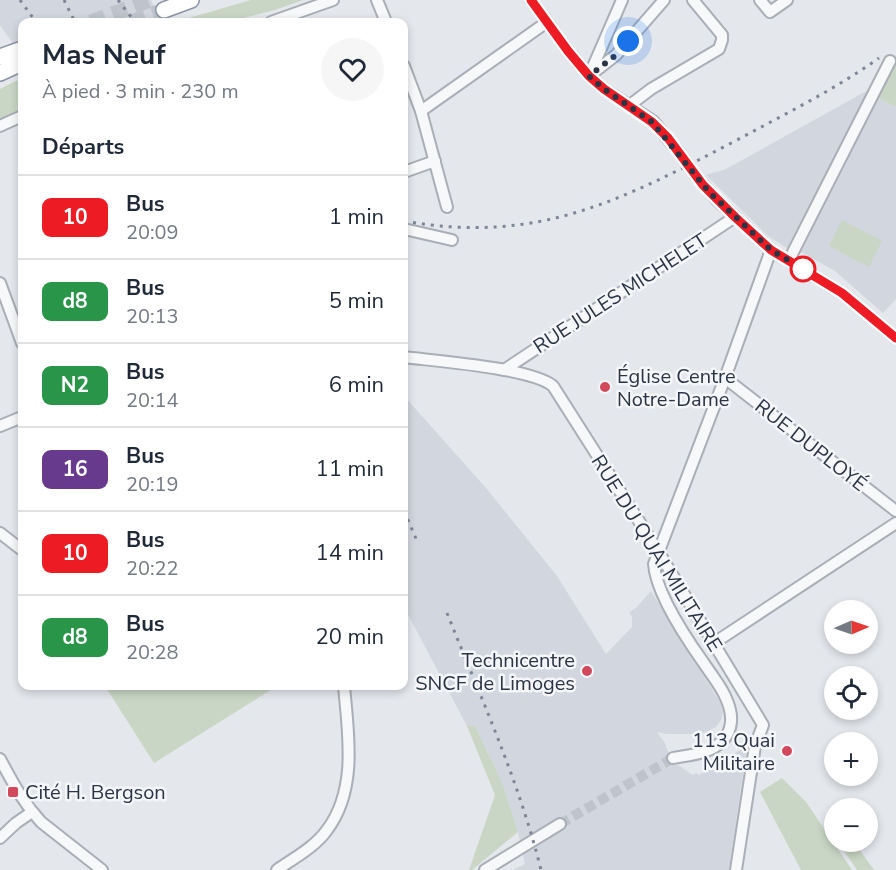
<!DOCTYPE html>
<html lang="fr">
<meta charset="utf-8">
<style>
:root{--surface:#fff;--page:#f6f6f7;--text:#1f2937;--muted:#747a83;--line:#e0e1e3}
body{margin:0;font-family:"Nunito Sans",sans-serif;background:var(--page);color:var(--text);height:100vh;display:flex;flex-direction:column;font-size:22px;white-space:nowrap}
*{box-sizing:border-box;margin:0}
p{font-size:20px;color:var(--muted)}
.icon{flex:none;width:33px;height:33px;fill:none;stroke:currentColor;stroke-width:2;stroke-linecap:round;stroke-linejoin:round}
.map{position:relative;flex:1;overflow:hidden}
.drawer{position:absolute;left:18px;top:18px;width:390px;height:672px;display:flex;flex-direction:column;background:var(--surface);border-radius:12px;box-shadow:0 3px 9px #0003}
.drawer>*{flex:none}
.badge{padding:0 12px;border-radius:9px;font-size:21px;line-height:39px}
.needle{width:39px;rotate:88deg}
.controls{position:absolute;left:824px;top:600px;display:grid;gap:12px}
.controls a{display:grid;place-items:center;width:54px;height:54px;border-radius:50%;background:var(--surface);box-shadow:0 3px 9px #0003;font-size:30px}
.you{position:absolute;width:30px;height:30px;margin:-15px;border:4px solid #fff;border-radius:50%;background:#1a73e8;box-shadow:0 0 0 9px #1a73e833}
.map>.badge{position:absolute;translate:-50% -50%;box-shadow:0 0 0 3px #fff}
h2{padding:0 24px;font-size:22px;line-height:54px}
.round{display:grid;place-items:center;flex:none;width:63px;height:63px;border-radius:32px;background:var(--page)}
.summary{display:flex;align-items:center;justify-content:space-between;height:102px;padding:0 24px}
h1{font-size:28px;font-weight:700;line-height:45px}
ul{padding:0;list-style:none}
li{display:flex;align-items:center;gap:18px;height:84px;padding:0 24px;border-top:2px solid var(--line)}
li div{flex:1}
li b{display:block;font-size:22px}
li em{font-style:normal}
li .badge{min-width:66px;font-weight:700;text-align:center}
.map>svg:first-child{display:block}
.built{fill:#d2d6de}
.green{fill:#c9d6c5}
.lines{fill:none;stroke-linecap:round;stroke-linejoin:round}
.minor-tunnel{stroke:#bfc3cb;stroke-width:10;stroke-dasharray:10 5;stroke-linecap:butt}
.highway-tunnel{stroke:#bfc3cb;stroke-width:15;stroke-dasharray:15 8;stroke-linecap:butt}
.minor-casing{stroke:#a9aeb7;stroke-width:14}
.highway-casing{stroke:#8b94a3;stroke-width:18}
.minor{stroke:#f7f8fa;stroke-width:10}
.highway{stroke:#fff;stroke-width:15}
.rail{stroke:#7d8696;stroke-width:3;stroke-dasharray:3 6;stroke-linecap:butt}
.minor-bridge-casing{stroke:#a9aeb7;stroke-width:14;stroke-linecap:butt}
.minor-bridge{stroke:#f7f8fa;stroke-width:10}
.line-casing{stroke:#fff;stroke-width:14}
.line{stroke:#ed1c24;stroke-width:9}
.walk{stroke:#2b3445;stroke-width:6;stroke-dasharray:0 10.8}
.stop-dot{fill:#fff;stroke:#ed1c24;stroke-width:3}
.poi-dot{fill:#d1495b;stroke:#f4f6f9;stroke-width:2}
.labels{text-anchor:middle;stroke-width:5;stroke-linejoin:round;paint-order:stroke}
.street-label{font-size:20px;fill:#2b3445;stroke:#f4f6f9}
.poi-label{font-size:20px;fill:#2b3445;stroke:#f4f6f9;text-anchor:start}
</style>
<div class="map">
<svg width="896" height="870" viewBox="0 0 896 870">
<rect width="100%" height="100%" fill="#e4e7ec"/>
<g class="built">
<polygon points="0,0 151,0 161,22 22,22 22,57 0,25"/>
<polygon points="870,89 787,248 768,236 706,175 726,169"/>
<polygon points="879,98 896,107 896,299 883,313 835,271 801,252"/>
<polygon points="404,396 486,488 557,576 606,654 632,627 632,617 629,612 636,608 651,591 720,702 723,712 721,720 716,727 708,731 698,734 666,734 657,732 665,743 672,764 678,765 693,775 696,773 699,775 747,746 729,870 513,870 525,864 518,832 502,782 475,726 467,726 404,607"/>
</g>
<g class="green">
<polygon points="251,0 303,0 275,10 228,22 175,22"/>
<polygon points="896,56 896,107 879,98"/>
<path d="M22,78C19,88 22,100 22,111L0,121V89Z"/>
<polygon points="842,220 882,241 869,267 829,246"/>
<polygon points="105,686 277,686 154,763"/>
<polygon points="467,726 475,726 502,782 518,832 472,870 469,870 495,795"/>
<polygon points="782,778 806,802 852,870 801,870 760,792"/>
<polygon points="838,842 854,842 874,870 857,870"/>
</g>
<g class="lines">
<polyline class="minor-tunnel" points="560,824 673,758"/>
<g class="highway-tunnel">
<polyline points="91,22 150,0"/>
<polyline points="131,22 164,10"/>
</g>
<g class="minor-casing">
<g id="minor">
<polyline points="377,0 386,22"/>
<polyline points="531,0 568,51 589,76 604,89 653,121 678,151"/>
<polyline points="622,0 589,76 616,55 664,0"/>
<polyline points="760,0 770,12 787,0"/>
<polyline points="271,22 333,0"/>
<polyline points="404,66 421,111 447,207"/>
<polyline points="630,105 651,89 719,49 722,40 722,35 693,0"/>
<polyline points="421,111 547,22"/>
<polyline points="0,126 22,116"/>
<polyline points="404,172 435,161"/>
<polyline points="696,176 716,199 771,250 842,293 896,338"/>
<polyline points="404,229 452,240"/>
<polyline points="789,260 890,61"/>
<polyline points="0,283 22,343"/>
<path d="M404,357C435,361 532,368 553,386L658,551L763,725L755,746L736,870"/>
<polyline points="504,370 735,217"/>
<polyline points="725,378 896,511"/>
<polyline points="0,426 22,417"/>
<polyline points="0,533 22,550"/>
<polyline points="714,643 896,523"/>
<path d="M673,758C688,755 708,754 720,743C730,735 733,722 730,710C726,692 713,677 703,662C686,638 656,594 654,564L725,378L771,250"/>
<path d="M0,759C13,783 22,801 41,822L102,870"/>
<polyline points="0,838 16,823 32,812"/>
<path d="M277,870C294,858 315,847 327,830C358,789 348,732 344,686"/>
<polyline points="485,870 560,824"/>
</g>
</g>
<g class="highway-casing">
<g id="highway">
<polyline points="164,10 191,0"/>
<polyline points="0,57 22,49"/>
<polyline points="0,73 22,63"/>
</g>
</g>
<use href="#minor" class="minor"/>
<use href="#highway" class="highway"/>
<g class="rail">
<polyline points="20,0 36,22"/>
<polyline points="64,0 75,22"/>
<polyline points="118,0 135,22"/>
<path d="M404,221C538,245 622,200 737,140C785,114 834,90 879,58"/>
<polyline points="404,511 418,543"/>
<path d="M447,613C481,698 519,781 541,870"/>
</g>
<g class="minor-bridge-casing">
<polyline id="minor-bridge" points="678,151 696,176"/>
</g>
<use href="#minor-bridge" class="minor-bridge"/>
</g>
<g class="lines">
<g class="line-casing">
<polyline id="line" points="531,0 568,51 589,76 604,89 652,122 668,138 703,185 735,217 771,250 842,293 896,338"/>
</g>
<use href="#line" class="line"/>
<polyline class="walk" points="628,41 616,55 589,76 604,89 652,122 709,192 771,250 803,269"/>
</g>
<circle class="stop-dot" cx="803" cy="269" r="12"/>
<g class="poi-dot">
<circle cx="605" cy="387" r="6"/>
<circle cx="587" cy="671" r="6"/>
<circle cx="787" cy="751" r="6"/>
<rect x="7" y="786" width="12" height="12" rx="3"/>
</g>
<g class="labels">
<g class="street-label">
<text transform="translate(620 293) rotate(-33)" y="7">RUE JULES MICHELET</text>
<text transform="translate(811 445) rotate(38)" y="7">RUE DUPLOYÉ</text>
<text transform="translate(657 553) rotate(58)" y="7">RUE DU QUAI MILITAIRE</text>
</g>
<g class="poi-label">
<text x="617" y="383">Église Centre<tspan x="617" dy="23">Notre-Dame</tspan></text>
<text x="575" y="667" text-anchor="end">Technicentre<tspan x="575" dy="23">SNCF de Limoges</tspan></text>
<text x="775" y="747" text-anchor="end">113 Quai<tspan x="775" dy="23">Militaire</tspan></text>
<text x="25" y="799">Cité H. Bergson</text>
</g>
</g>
</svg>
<div class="controls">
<a><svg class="needle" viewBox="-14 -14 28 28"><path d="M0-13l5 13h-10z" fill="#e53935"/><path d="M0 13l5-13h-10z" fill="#747a83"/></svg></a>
<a><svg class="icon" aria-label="locate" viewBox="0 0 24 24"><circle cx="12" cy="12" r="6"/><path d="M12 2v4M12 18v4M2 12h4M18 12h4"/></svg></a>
<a>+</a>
<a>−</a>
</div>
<div class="you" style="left:628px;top:41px"></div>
<section class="drawer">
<div class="summary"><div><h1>Mas Neuf</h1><p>À pied · 3 min · 230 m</p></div><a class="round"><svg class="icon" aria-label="heart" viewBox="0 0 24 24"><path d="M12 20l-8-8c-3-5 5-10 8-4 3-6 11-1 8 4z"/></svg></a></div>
<h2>Départs</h2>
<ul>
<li><span class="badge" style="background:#ed1c24;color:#fff">10</span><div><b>Bus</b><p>20:09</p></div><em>1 min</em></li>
<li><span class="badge" style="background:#289548;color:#fff">d8</span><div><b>Bus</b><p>20:13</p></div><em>5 min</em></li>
<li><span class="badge" style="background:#289548;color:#fff">N2</span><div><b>Bus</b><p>20:14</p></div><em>6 min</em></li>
<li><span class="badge" style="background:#673a8e;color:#fff">16</span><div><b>Bus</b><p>20:19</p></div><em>11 min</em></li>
<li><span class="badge" style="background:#ed1c24;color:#fff">10</span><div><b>Bus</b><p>20:22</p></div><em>14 min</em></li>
<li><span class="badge" style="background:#289548;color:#fff">d8</span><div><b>Bus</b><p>20:28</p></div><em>20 min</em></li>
</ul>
</section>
</div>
